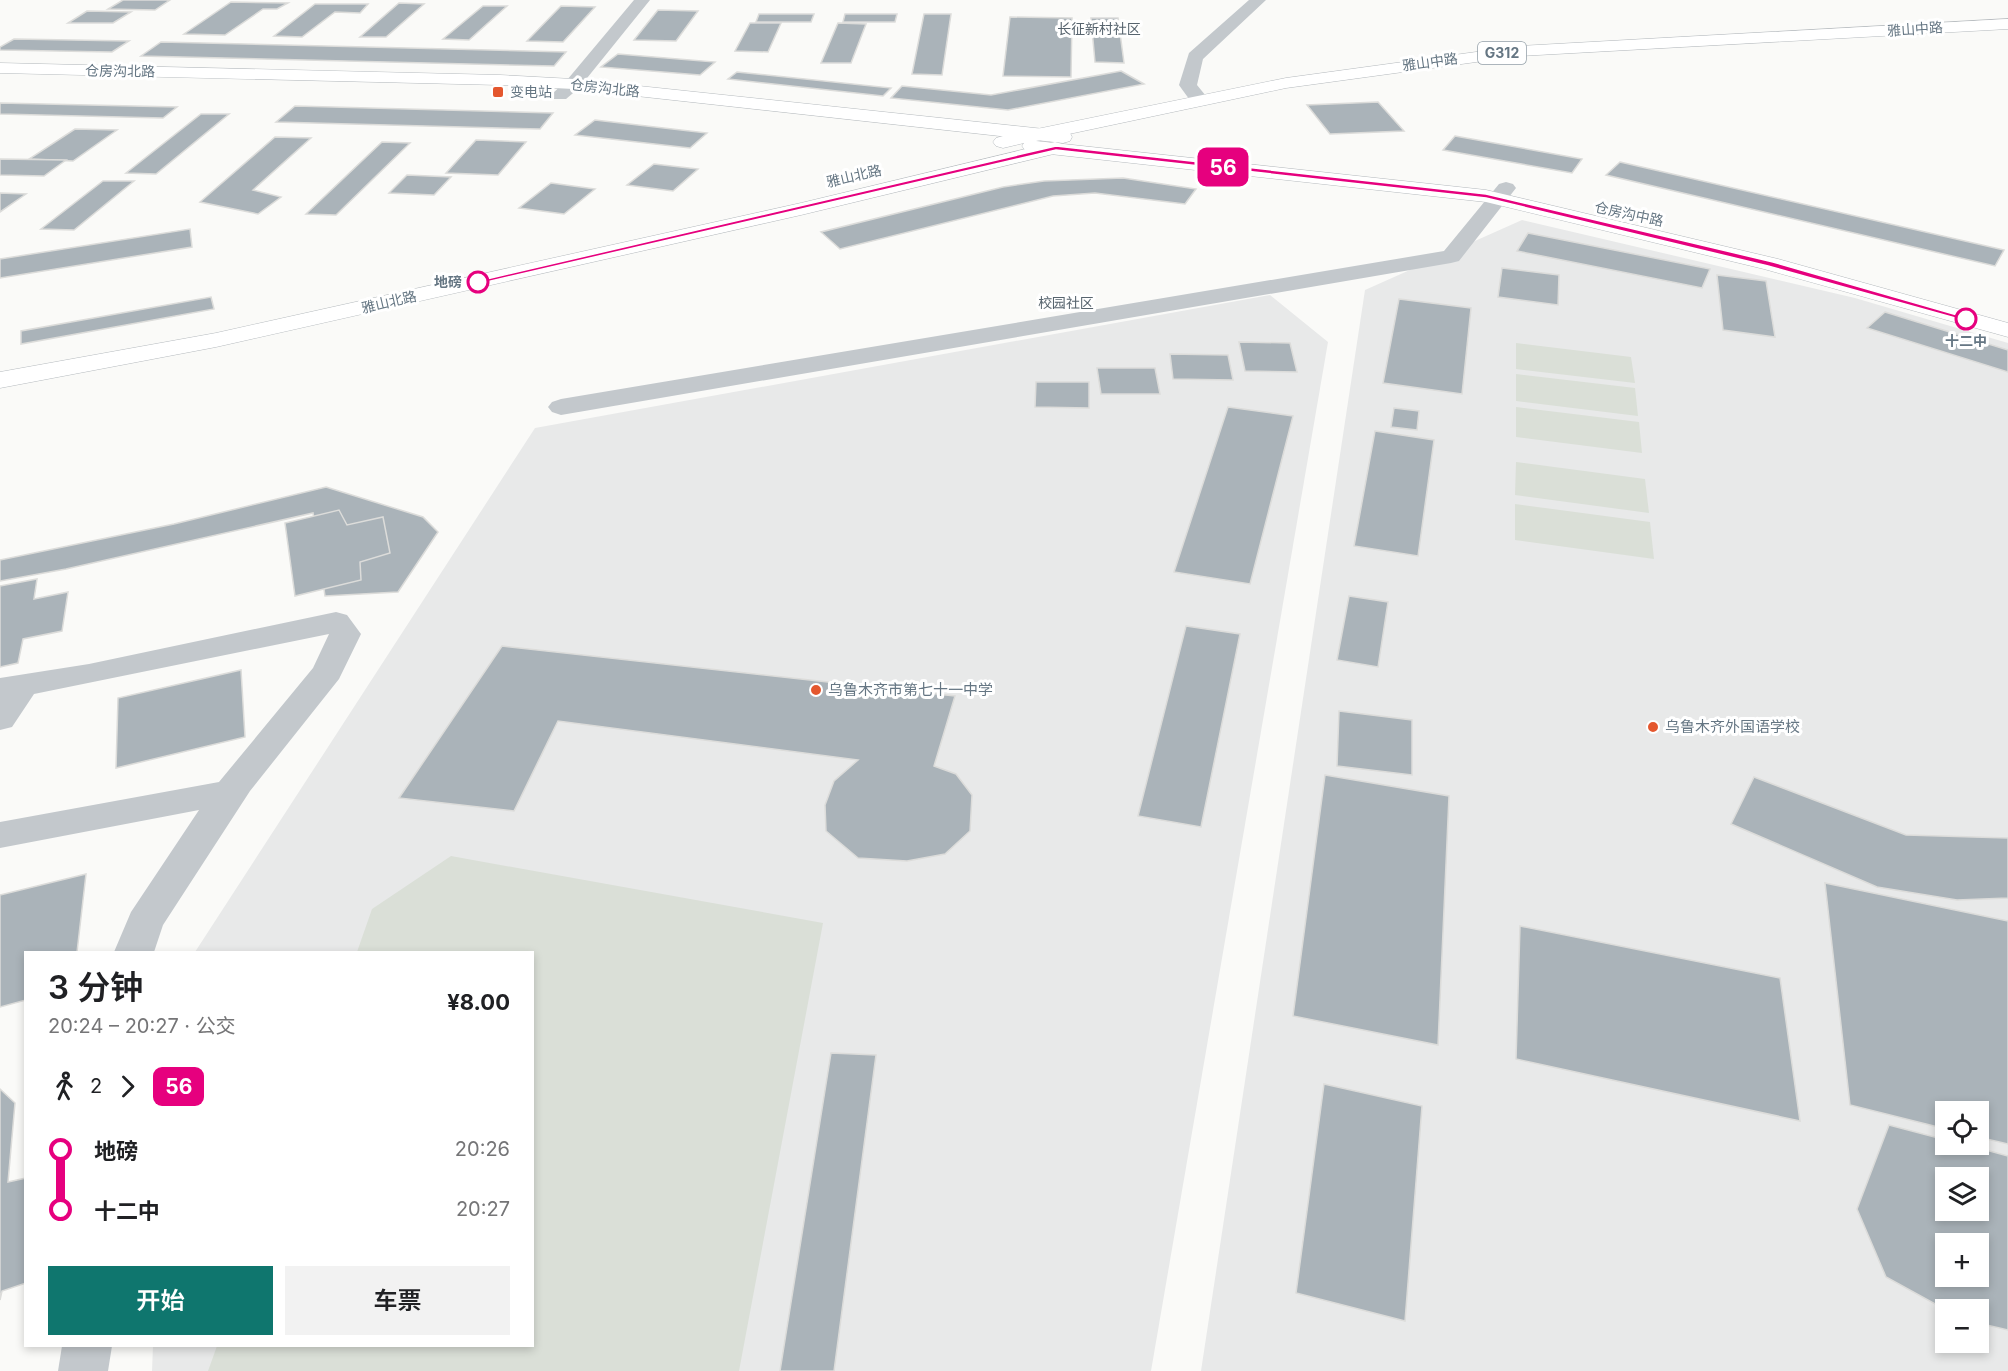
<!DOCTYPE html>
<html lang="zh">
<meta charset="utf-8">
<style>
:root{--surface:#fff;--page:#f2f2f2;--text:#202124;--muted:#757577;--accent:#0f766e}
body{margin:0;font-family:Inter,"Noto Sans SC",sans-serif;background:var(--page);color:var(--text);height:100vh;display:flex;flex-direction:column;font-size:22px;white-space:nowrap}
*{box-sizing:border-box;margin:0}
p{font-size:20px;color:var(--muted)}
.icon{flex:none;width:33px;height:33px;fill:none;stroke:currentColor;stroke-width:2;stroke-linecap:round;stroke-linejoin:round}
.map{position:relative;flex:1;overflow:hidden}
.sheet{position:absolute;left:24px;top:951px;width:510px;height:396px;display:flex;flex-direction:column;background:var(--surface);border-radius:0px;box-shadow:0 3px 9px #0003}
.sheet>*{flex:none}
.badge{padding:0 12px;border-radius:9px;font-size:21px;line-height:39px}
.controls{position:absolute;left:1935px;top:1101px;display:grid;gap:12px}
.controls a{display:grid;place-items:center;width:54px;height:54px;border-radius:0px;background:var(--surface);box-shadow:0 3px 9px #0003;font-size:30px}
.map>.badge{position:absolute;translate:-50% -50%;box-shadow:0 0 0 3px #fff}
.legs{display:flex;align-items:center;gap:9px;height:66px;padding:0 24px;font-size:20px}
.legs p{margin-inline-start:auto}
.head{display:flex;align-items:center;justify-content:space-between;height:102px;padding:0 24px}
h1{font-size:33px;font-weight:600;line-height:45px}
.cta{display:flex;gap:12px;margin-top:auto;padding:12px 24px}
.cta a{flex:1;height:69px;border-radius:0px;background:var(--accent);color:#fff;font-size:24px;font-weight:600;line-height:69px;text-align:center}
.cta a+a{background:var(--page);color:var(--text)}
ul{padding:0 24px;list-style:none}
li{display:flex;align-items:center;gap:21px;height:60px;font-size:22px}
li i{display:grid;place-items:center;width:9px;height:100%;margin:0 8px;background:currentColor}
li i::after{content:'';width:15px;height:15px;margin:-8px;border:4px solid;border-radius:50%;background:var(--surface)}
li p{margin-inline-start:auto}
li:first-child i{background:linear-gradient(#0000 50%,currentColor 0)}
li:last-child i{background:linear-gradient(currentColor 50%,#0000 0)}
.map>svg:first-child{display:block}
.built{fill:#e8e9e9;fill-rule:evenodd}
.green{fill:#dadfd7}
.building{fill:#aab3b9;stroke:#dcdcda;stroke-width:1.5;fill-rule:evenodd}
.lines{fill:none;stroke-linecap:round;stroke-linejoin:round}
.major-casing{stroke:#b5babe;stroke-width:1}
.highway-casing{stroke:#b4b9bd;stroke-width:1}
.minor{fill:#c3c8cc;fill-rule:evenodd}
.major{fill:#fff;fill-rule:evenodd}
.highway{fill:#fff;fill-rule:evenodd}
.line-1{fill:#e6007e;stroke:#fff;stroke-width:1.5}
.poi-dot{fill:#e4572e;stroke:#fff;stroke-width:2}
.stop-1-dot{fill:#fff;stroke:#e6007e;stroke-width:3}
.labels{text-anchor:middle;stroke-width:6;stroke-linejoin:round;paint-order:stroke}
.far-neighbourhood-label{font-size:14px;fill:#57646e;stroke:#fff}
.far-street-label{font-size:14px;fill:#657683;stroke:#fff}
.shield{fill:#fff;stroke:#939fa8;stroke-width:1.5}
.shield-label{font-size:14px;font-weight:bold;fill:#657683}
.far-poi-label{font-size:14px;fill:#657683;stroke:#fff;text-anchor:start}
.far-stop-label{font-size:14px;font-weight:bold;fill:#657683;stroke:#fff;text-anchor:end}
.poi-label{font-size:15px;fill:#657683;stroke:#fff;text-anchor:start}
</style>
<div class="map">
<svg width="2008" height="1371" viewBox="0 0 2008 1371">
<rect width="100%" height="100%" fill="#fafaf8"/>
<g class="built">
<path d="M1522,220L1855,298L2008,343V1371H1201L1365,290ZM1946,1112H1978V1144H1946ZM1946,1178H1978V1210H1946ZM1946,1244H1978V1276H1946ZM1946,1310H1978V1342H1946Z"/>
<polygon points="1270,295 1328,342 1151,1371 152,1371 153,1346 532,1346 532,952 195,952 535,428"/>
</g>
<g class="green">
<polygon points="1516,343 1631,357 1635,383 1516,369"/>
<polygon points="1516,374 1635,388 1638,416 1516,401"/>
<polygon points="1516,407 1639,422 1642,453 1516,437"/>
<polygon points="1516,462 1645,479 1649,513 1515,495"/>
<polygon points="1515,504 1650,522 1654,559 1515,540"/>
<polygon points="451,856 823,923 739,1371 208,1371 217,1346 532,1346 532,952 357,952 372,909"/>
</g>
<g class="building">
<polygon points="123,0 170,0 155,10 108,9"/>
<polygon points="231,2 288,3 277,9 263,9 225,35 184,34"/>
<polygon points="399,3 424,4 386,37 360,37"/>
<polygon points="315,4 368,4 360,13 335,12 302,37 274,36"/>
<polygon points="483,6 507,6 469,40 443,39"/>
<polygon points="561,6 595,7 563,42 527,41"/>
<polygon points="658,10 698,11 676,41 634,40"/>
<polygon points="87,11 131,12 113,23 68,23"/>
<polygon points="759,14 814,14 811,22 756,22"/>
<polygon points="845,14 897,14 895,22 843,22"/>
<polygon points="924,14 951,14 942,75 912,74"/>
<polygon points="1010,17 1072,18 1071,77 1003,76"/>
<polygon points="1091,18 1118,18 1124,63 1095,62"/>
<polygon points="750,23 781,23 768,52 735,51"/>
<polygon points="838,23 866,24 851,63 821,63"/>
<polygon points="14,39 129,41 112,52 0,50 0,47"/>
<polygon points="161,42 566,52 554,66 141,56"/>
<polygon points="618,54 715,62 700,75 601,67"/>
<polygon points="1121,71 1144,84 1008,110 891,98 902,86 991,95"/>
<polygon points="737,72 891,88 883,96 728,79"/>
<polygon points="1378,102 1404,131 1330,134 1307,105"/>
<polygon points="0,103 177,107 163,118 0,114"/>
<polygon points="295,106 553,113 540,129 276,122"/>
<polygon points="201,114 229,114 156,174 126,173"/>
<polygon points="595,120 707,133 690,148 575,135"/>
<polygon points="75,129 117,130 73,161 29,159"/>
<polygon points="1455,136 1582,159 1572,173 1443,150"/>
<polygon points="275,137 311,138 253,190 281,197 258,214 200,202"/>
<polygon points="476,140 526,142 498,175 446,173"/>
<polygon points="382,142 410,143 336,215 306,214"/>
<polygon points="0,159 66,160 44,176 0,175"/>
<polygon points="1620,162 2004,250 1995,266 1606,175"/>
<polygon points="654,164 698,169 673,191 627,185"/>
<polygon points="407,175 451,177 434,195 389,193"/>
<polygon points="1123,178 1196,189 1185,204 1095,193 1053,196 840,249 821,232 1003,187 1044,181"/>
<polygon points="103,181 134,181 74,230 41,229"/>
<polygon points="551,183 595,189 564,214 519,208"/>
<polygon points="0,193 26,194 0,212"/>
<polygon points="190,229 192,247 0,278 0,259"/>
<polygon points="1528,233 1710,269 1702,288 1517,251"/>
<polygon points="1502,268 1559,275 1558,305 1498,297"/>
<polygon points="1717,275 1766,281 1775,337 1723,330"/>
<polygon points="211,297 214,309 21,344 21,331"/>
<polygon points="1399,299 1471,308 1462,394 1383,383"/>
<polygon points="1885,312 2008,350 2008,372 1867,328"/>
<polygon points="1239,342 1290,343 1297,372 1245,371"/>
<polygon points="1170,354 1228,355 1233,380 1173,379"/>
<polygon points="1097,368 1155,368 1160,394 1101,394"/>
<polygon points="1036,382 1089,382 1089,408 1035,407"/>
<polygon points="1228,407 1293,416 1250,584 1174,572"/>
<polygon points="1394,408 1419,411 1417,430 1391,427"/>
<polygon points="1375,431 1434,440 1418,556 1354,546"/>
<polygon points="326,487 423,517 438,532 398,592 325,596 313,513 66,569 0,581 0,560 174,524"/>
<polygon points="339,510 347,525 383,517 390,553 360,562 361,580 295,596 285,523"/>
<polygon points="37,579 34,599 68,592 62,631 23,639 18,663 0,667 0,586"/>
<polygon points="1349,596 1388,602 1378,667 1337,660"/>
<polygon points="1186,626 1240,634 1201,827 1138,816"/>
<polygon points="502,646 955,696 934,766 956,774 972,795 970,831 945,854 907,861 858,858 826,831 825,805 834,781 858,760 558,721 514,811 399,798"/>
<polygon points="241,670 245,737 116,768 118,698"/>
<polygon points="1339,711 1412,720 1412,775 1337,766"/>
<polygon points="1325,775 1449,796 1438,1045 1293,1016"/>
<polygon points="1754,777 1906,835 2008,838 2008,898 1957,900 1877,887 1731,824"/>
<polygon points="86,874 77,952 26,952 26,1000 0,1007 0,895"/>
<polygon points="1825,883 2008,921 2008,1144 1978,1137 1978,1112 1946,1112 1946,1129 1850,1105"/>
<polygon points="1520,926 1780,978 1800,1121 1516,1059"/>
<polygon points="831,1053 876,1055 834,1371 780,1371"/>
<polygon points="1324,1084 1422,1106 1405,1321 1296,1293"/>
<polygon points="0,1089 15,1103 8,1182 26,1178 26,1283 2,1291 0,1300"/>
<path d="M1889,1125L1946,1140V1144H1964L2008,1156V1330L1978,1323V1310H1946L1886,1277L1857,1209ZM1946,1178H1978V1210H1946ZM1946,1244H1978V1276H1946Z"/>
</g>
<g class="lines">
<g class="major-casing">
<g id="major">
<polygon points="0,63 500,75 573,79 1063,131 1070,133 1072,137 1070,141 1063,143 573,89 500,85 0,73"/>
<polygon points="1055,142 1062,144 1065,148 1062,152 801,215 216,347 0,388 0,372 216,333 801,203"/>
</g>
</g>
<g class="highway-casing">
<polygon id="highway" points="2008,19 2008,29 1520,56 1286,88 1036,141 1486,190 1778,259 2008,323 2008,337 1764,269 1486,202 1032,152 1025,150 1022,146 1024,143 1003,148 996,146 993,142 996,138 1003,136 1286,78 1520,46"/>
</g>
<g class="minor">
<polygon points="634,0 650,0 579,88 566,99 554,99 551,95 567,80"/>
<path d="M1249,0H1266L1203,59L1197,85L1210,101L1207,105C1193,108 1187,96 1179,85L1189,53Z"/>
<polygon points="1506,182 1513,184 1516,188 1459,261 1451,263 561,415 552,412 548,407 552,402 561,399 1444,251 1499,184"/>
<polygon points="336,612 347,615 361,634 339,679 250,791 163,925 154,952 114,952 131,912 199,810 0,848 0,822 219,782 313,668 329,634 34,694 12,727 0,730 0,678 89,664"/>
<polygon points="62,1346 112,1346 108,1371 58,1371"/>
</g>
<use href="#major" class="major"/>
<use href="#highway" class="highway"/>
</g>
<polygon class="line-1" points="1056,146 1486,194 1773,262 1971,319 1966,321 1768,266 1486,198 1056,150 478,284 474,282"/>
<g class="poi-dot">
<rect x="492" y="86" width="12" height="12" rx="3"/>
<circle cx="816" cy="690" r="6"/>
<circle cx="1653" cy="727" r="6"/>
</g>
<g class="stop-1-dot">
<circle cx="478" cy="282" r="10"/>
<circle cx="1966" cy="319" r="10"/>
</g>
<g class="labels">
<g class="far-neighbourhood-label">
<text x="1099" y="34">长征新村社区</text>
<text x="1066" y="308">校园社区</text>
</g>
<g class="far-street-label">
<text transform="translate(1915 29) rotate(-4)" y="5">雅山中路</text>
<text transform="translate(1430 62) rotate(-8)" y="5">雅山中路</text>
<text transform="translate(120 71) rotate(1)" y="5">仓房沟北路</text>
<text transform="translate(605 88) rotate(6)" y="5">仓房沟北路</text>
<text transform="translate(854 176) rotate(-13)" y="5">雅山北路</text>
<text transform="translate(1629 214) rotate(12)" y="5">仓房沟中路</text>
<text transform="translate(389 302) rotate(-13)" y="5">雅山北路</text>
</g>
<rect class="shield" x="1478" y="42" width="48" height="22" rx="4.5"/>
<g class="shield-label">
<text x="1502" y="58">G312</text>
</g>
<g class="far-poi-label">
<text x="510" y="97">变电站</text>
</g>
<g class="far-stop-label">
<text x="462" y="287">地磅</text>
<text x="1966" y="346" text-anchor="middle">十二中</text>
</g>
<g class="poi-label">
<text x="828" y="695">乌鲁木齐市第七十一中学</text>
<text x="1665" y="732">乌鲁木齐外国语学校</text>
</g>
</g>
</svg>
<div class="controls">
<a><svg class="icon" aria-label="locate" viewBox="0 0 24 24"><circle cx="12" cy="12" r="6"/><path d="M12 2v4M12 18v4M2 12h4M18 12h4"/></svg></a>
<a><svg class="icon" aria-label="layers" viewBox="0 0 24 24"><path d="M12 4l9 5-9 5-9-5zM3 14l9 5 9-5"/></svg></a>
<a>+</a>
<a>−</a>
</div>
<b class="badge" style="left:1223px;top:167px;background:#e6007e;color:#fff">56</b>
<section class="sheet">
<div class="head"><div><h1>3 分钟</h1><p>20:24 – 20:27 · 公交</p></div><b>¥8.00</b></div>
<div class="legs"><svg class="icon" aria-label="walk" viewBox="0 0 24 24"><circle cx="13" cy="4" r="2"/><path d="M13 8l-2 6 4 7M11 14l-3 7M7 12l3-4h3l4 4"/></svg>2<svg class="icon" aria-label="forward" viewBox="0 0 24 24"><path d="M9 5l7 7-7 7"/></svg><b class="badge" style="background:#e6007e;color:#fff">56</b></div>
<ul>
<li><i style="color:#e6007e"></i><b>地磅</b><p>20:26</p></li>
<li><i style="color:#e6007e"></i><b>十二中</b><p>20:27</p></li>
</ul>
<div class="cta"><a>开始</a><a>车票</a></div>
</section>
</div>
